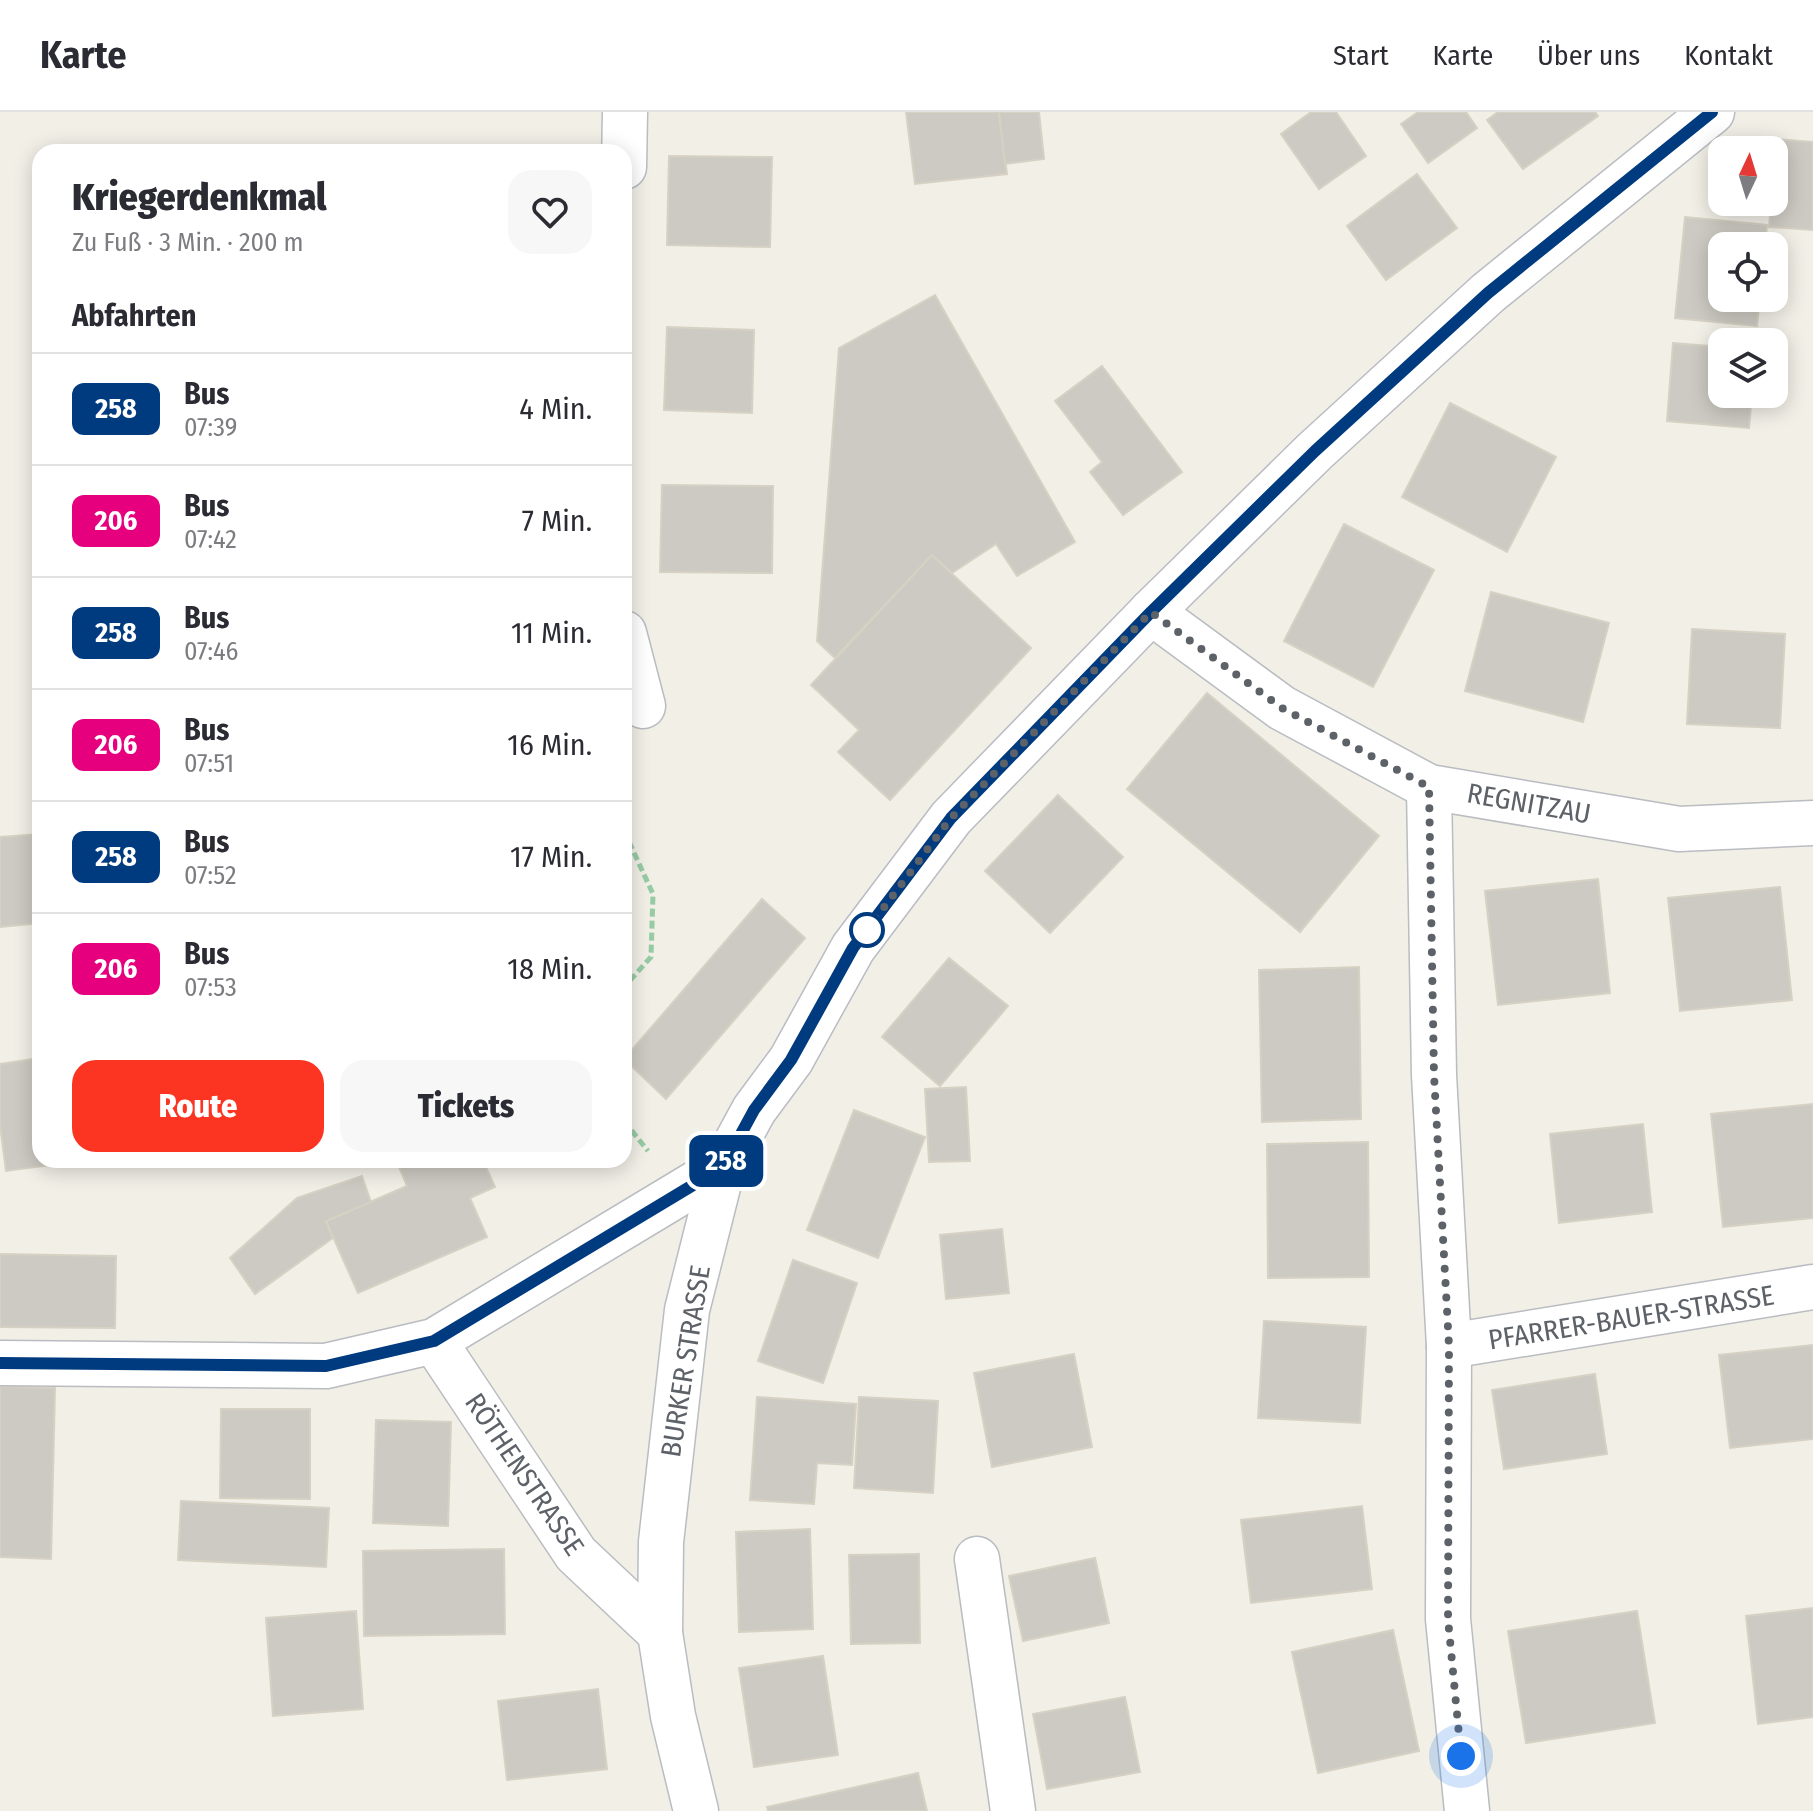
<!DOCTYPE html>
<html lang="de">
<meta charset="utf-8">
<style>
:root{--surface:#fff;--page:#f7f7f7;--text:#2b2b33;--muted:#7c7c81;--line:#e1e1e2;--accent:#fc3422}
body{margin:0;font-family:"Fira Sans Condensed",sans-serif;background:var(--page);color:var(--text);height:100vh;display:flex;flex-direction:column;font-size:30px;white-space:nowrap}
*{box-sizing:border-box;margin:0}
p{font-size:26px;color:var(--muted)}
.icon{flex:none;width:44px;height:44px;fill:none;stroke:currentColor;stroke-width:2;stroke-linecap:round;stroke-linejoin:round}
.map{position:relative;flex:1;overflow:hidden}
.drawer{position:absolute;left:32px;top:32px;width:600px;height:1024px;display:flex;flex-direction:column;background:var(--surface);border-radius:24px;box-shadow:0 4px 20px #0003}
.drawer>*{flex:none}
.badge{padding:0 16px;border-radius:12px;font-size:28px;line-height:52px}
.needle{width:52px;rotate:4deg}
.fabs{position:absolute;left:1708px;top:24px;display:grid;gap:16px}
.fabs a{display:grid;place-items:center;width:80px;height:80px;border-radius:16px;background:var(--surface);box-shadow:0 4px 20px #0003;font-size:40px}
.you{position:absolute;width:40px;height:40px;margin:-20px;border:6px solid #fff;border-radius:50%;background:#1a73e8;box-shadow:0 0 0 12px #1a73e833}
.map>.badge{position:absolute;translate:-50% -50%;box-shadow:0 0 0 4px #fff}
h2{padding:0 40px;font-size:30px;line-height:72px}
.round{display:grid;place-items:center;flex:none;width:84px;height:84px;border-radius:24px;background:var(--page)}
.headline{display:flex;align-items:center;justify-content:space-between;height:136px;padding:0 40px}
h1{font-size:38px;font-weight:800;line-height:60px}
.button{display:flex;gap:16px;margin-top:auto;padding:16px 40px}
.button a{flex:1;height:92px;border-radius:24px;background:var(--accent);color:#fff;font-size:32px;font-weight:800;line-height:92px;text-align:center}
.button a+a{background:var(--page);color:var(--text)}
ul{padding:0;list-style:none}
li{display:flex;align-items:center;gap:24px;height:112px;padding:0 40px;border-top:2px solid var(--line)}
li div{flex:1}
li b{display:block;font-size:30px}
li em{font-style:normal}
li .badge{min-width:88px;font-weight:700;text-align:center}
header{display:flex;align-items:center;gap:48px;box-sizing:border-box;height:112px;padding:0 40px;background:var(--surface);border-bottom:2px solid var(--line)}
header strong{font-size:38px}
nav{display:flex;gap:44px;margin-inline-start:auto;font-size:28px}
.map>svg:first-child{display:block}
.building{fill:#cdcac3;stroke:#d7d1c4;stroke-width:2}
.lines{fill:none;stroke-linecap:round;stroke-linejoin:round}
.street-casing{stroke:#b9bcc1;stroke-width:47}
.secondary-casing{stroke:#b9bdc3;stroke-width:47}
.path{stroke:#97cba6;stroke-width:5;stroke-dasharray:8 4;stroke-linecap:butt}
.street{stroke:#fff;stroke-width:44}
.secondary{stroke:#fff;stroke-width:44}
.line-casing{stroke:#fff;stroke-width:18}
.line{stroke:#003b80;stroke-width:12}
.walk{stroke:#5d6268;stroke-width:8;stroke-dasharray:0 14.4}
.stop-dot{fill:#fff;stroke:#003b80;stroke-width:4}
.labels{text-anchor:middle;stroke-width:6;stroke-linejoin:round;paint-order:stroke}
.street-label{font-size:28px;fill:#5d6268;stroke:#fff}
</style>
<header>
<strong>Karte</strong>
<nav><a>Start</a><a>Karte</a><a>Über uns</a><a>Kontakt</a></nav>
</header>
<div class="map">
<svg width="1813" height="1699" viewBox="0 0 1813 1699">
<rect width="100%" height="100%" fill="#f1efe6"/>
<g class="building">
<polygon points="906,0 999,0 1007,62 915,72"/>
<polygon points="999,0 1039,0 1044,47 1005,52"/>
<polygon points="1311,0 1336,0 1366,44 1319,77 1281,22"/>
<polygon points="1418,0 1466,0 1477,16 1428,51 1401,12"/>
<polygon points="1498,0 1595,0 1598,4 1523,57 1487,8"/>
<polygon points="1775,27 1813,30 1813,118 1769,115 1771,90 1774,90"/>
<polygon points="669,44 772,45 770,135 667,133"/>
<polygon points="1417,62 1457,116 1386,168 1347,114"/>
<polygon points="1685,105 1767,113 1765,134 1722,134 1722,186 1760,186 1757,214 1675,206"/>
<polygon points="935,183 1075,430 1017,464 996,432 952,461 932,443 835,546 817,529 839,236"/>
<polygon points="667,215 754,218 752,301 664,298"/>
<polygon points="1673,231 1722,235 1722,282 1752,282 1749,316 1667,309"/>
<polygon points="1102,254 1182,360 1123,403 1090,360 1102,350 1055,289"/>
<polygon points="1450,291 1556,345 1507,440 1402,385"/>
<polygon points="662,373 773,374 772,461 660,460"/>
<polygon points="1344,412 1434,458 1373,575 1284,529"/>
<polygon points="932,443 1031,536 890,688 838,640 859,618 811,573"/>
<polygon points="1491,480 1609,511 1583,610 1465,579"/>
<polygon points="1692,517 1785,522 1780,616 1687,612"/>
<polygon points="1207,581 1379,724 1300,820 1127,677"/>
<polygon points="1058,683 1123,745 1050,821 985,759"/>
<polygon points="38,722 40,811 0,815 0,725"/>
<polygon points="1598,767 1610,881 1498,893 1485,779"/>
<polygon points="1780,775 1792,888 1680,899 1668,786"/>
<polygon points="762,787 805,826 666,987 624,947"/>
<polygon points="949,846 1008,894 940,974 882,925"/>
<polygon points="1359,855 1361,1007 1262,1010 1259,858"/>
<polygon points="40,946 40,1048 89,1048 6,1059 0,1013 0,952"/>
<polygon points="966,975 970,1049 929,1050 925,977"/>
<polygon points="1813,992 1813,1106 1723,1115 1711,1002"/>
<polygon points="854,998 925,1025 878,1146 807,1118"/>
<polygon points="1643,1012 1652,1100 1559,1111 1550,1022"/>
<polygon points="1368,1030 1369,1165 1268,1166 1267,1032"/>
<polygon points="415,1048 483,1048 495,1075 470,1086 487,1125 358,1181 326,1109 407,1074 399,1055"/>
<polygon points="362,1064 371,1090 326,1109 333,1126 255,1182 230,1146 297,1086"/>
<polygon points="1002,1117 1009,1181 946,1187 940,1123"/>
<polygon points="0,1142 116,1144 115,1216 0,1215"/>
<polygon points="793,1148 857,1171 823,1271 758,1249"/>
<polygon points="1264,1209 1366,1215 1360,1311 1258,1306"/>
<polygon points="1813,1233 1813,1327 1730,1336 1719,1243"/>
<polygon points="1074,1242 1092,1335 992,1355 974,1261"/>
<polygon points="1595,1262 1607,1342 1504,1357 1492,1278"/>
<polygon points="0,1274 55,1276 51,1447 0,1445"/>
<polygon points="757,1285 856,1292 852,1353 817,1351 814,1392 750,1388"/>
<polygon points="859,1285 938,1289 933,1381 854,1376"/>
<polygon points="221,1297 310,1297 310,1387 220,1386"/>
<polygon points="376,1308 451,1310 448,1414 373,1411"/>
<polygon points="181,1389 329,1396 326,1455 178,1448"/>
<polygon points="1362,1394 1372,1477 1251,1491 1241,1408"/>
<polygon points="810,1417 813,1517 739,1520 736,1420"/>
<polygon points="504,1437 505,1522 364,1524 363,1439"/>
<polygon points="919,1442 920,1531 851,1532 849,1443"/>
<polygon points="1095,1446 1109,1511 1023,1529 1009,1464"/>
<polygon points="1813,1496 1813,1605 1758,1612 1746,1504"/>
<polygon points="356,1499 363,1597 273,1604 266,1506"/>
<polygon points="1637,1499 1655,1611 1526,1631 1508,1519"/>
<polygon points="1393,1518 1419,1639 1318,1661 1292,1540"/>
<polygon points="823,1544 838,1643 754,1655 739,1556"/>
<polygon points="598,1577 607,1657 507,1668 498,1589"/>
<polygon points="1125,1585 1140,1660 1047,1677 1033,1602"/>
<polygon points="918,1661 927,1699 768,1699 767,1695"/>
</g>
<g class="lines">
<g class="street-casing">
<g id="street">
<polyline points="624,55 625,0"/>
<polyline points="1151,500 1282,596 1429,675 1679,717 1813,711"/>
<polyline points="624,521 643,594"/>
<polyline points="1429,675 1434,963 1449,1234 1448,1507 1467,1699"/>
<polyline points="434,1229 576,1442 660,1521"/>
<polyline points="1449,1234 1813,1175"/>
<polyline points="0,1251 326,1254 434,1229 723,1055"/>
<polyline points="977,1447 1013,1699"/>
</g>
</g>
<g class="secondary-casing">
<polyline id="secondary" points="696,1699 673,1604 660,1521 661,1430 687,1198 723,1055 754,998 791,948 853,836 951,706 1151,500 1315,339 1488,181 1712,0"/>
</g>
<g class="path">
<polyline points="624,719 653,782 651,845 624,875"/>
<polyline points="624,1009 648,1039"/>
</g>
<use href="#street" class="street"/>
<use href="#secondary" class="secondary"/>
</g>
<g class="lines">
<g class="line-casing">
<polyline id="line" points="0,1251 326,1254 434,1229 723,1055 754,998 791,948 853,836 951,706 1151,500 1315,339 1488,181 1712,0"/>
</g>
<use href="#line" class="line"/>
<polyline class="walk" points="867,818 951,706 1151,500 1282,596 1429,675 1434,963 1449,1234 1448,1507 1461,1644"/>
</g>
<circle class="stop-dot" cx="867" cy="818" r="16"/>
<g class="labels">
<g class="street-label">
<text transform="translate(1529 691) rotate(10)" y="10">REGNITZAU</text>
<text transform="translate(1631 1205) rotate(-9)" y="10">PFARRER-BAUER-STRASSE</text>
<text transform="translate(685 1249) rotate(-81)" y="10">BURKER STRASSE</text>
<text transform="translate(525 1362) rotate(56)" y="10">RÖTHENSTRASSE</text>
</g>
</g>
</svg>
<div class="fabs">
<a><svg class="needle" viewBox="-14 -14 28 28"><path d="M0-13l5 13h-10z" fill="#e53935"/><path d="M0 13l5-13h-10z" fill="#7c7c81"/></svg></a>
<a><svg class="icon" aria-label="locate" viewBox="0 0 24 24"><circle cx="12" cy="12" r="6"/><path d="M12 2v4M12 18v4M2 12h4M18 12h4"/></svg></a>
<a><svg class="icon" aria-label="layers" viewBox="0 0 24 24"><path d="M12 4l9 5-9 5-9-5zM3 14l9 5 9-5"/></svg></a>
</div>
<div class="you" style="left:1461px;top:1644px"></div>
<b class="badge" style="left:726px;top:1049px;background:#003b80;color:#fff">258</b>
<section class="drawer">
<div class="headline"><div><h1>Kriegerdenkmal</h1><p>Zu Fuß · 3 Min. · 200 m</p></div><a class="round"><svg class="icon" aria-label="heart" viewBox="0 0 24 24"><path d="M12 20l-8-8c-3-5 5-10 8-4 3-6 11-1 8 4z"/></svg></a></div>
<h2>Abfahrten</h2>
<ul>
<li><span class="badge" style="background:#003b80;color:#fff">258</span><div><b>Bus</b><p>07:39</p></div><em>4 Min.</em></li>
<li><span class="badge" style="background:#e6007e;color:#fff">206</span><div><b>Bus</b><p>07:42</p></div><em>7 Min.</em></li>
<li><span class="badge" style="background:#003b80;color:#fff">258</span><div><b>Bus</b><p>07:46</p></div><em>11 Min.</em></li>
<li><span class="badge" style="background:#e6007e;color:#fff">206</span><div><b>Bus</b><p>07:51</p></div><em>16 Min.</em></li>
<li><span class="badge" style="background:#003b80;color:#fff">258</span><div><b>Bus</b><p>07:52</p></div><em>17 Min.</em></li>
<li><span class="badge" style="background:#e6007e;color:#fff">206</span><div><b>Bus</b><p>07:53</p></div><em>18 Min.</em></li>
</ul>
<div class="button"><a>Route</a><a>Tickets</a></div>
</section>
</div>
